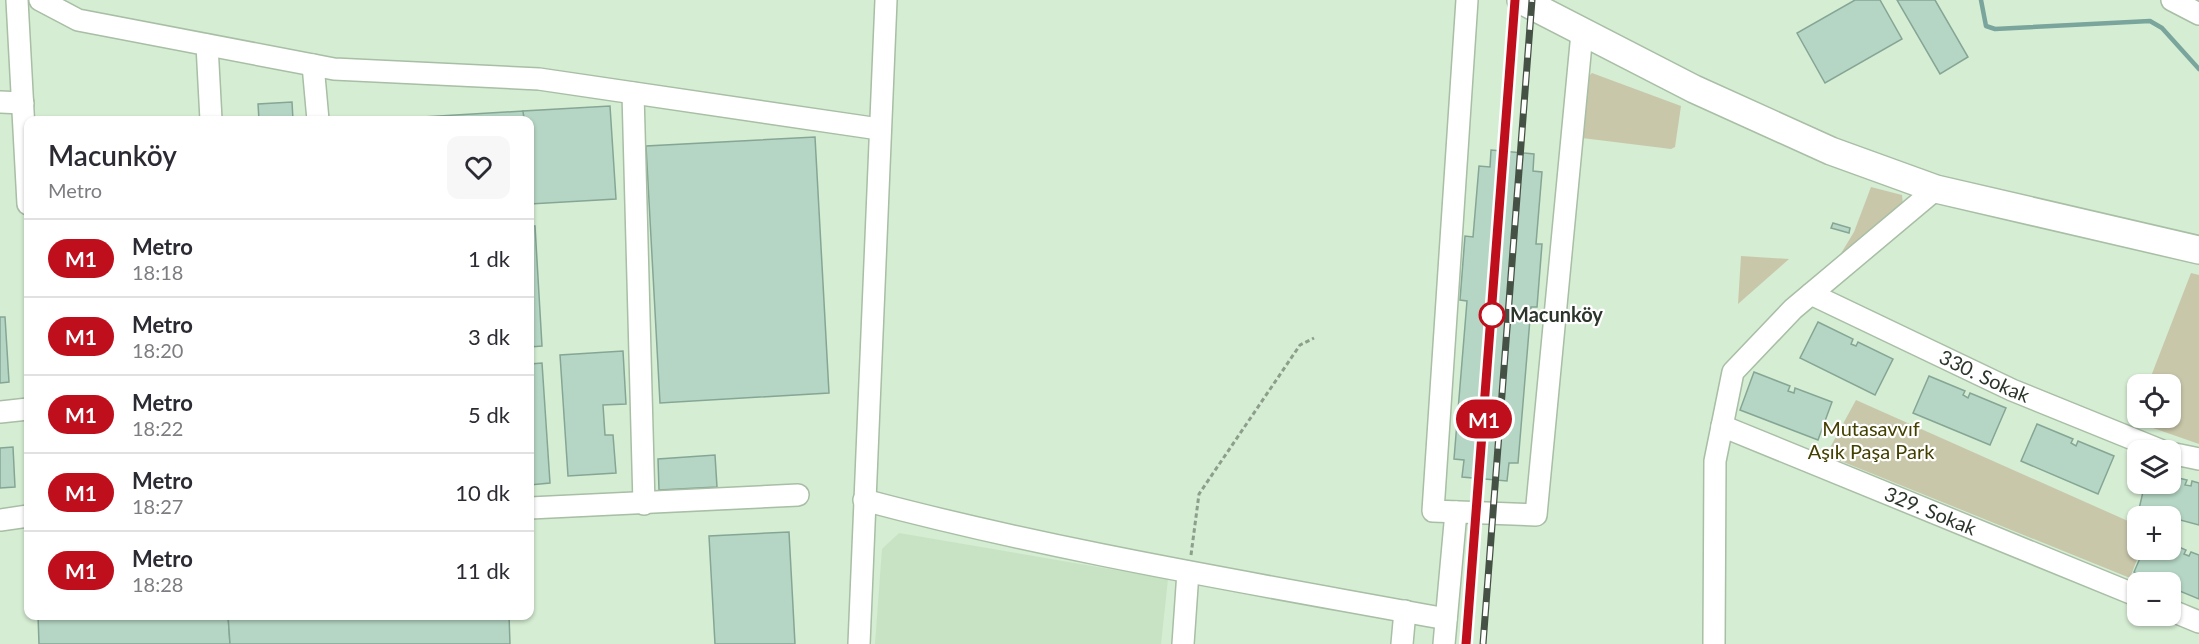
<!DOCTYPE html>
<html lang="tr">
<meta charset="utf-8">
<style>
:root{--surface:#fff;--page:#f7f7f7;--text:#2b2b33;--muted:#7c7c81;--line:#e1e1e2}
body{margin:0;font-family:Lato,sans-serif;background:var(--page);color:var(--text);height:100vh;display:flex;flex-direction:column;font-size:22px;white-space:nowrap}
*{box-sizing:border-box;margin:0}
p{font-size:20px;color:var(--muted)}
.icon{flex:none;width:33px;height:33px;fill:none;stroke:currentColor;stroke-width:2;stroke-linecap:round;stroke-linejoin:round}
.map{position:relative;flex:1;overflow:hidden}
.panel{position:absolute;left:24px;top:116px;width:510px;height:504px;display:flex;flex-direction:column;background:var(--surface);border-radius:12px;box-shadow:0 2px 4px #0004}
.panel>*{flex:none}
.badge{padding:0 12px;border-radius:20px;font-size:21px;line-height:39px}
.controls{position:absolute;left:2127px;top:374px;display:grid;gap:12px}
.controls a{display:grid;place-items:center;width:54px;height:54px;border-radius:12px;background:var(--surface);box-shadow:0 2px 4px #0004;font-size:30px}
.map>.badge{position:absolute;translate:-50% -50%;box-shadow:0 0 0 3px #fff}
.round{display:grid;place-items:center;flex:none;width:63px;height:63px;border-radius:12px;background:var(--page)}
.summary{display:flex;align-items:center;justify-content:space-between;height:102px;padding:0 24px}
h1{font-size:28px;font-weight:600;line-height:45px}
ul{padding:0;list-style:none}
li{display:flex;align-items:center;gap:18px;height:78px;padding:0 24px;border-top:2px solid var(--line)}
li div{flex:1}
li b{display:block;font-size:22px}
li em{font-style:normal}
li .badge{min-width:66px;font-weight:700;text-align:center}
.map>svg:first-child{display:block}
.built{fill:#c7e3c4}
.green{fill:#c9c7aa}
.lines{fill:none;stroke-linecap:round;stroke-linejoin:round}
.stream{stroke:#7aa59c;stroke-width:4.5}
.building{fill:#b5d6c4;stroke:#86a695;stroke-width:1.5}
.minor-casing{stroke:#a8bea5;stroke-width:24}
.major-casing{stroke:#a8bea5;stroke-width:30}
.path{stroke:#8d9e8b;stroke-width:3;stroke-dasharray:4.5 3;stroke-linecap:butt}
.minor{stroke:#fff;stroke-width:21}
.major{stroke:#fff;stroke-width:27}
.rail-casing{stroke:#465145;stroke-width:7}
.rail{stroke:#fff;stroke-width:4.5;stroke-dasharray:14;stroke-linecap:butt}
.line-casing{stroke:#fff;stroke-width:14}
.line{stroke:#bf0e1c;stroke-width:9}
.stop-dot{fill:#fff;stroke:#bf0e1c;stroke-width:3}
.labels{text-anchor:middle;stroke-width:4.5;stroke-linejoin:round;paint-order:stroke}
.stop-label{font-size:20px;font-weight:bold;fill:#2c352b;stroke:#fff;text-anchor:start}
.street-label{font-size:20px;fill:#2c352b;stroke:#fff}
.park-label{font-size:20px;fill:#444000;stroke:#fff}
</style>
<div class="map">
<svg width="2199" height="644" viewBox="0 0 2199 644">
<rect width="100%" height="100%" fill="#d5edd3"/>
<polygon class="built" points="899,533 1168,579 1161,644 875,644 882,549"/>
<g class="green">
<polygon points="1592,73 1681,106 1675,147 1671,149 1582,138 1587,78"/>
<polygon points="1871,187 1902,195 1903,205 1837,260 1854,232"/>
<polygon points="1741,256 1789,259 1738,304"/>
<polygon points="2191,273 2199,275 2199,444 2133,421 2137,410 2138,417 2170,417 2170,384 2148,384"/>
<polygon points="1856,400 2137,525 2138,549 2141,549 2130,578 1826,455"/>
</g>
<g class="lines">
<polyline class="stream" points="1981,0 1986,26 1995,29 2150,21 2162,28 2199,69"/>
</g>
<g class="building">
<polygon points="1855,0 1880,0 1902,39 1825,83 1797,33"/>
<polygon points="1897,0 1935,0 1968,57 1940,74"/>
<polygon points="292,102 293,120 259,120 258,104"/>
<polygon points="610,106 616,199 530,204 530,120 524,120 523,111"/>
<polygon points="523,111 524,120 372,120"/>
<polygon points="815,137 829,393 660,403 646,146"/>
<polygon points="1491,150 1534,154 1533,171 1542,172 1536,244 1542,244 1537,307 1531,307 1518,463 1509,463 1507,481 1462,477 1464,460 1454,459 1467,301 1460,300 1465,236 1473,237 1479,166 1490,167"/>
<polygon points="1833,223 1850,228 1849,233 1831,228"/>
<polygon points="530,226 535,226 542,346 530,347"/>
<polygon points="0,317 5,317 9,382 0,383"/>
<polygon points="1818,322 1853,339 1851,344 1856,346 1858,342 1893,359 1875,395 1800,358"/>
<polygon points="623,351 626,404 603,405 605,435 613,435 616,473 568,476 560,355"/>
<polygon points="542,363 550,483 530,485 530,364"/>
<polygon points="1754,372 1790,386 1788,391 1794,393 1795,388 1832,402 1818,440 1740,410"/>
<polygon points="1929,376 1965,391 1963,395 1968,398 1970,393 2006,408 1990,445 1913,413"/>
<polygon points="2037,424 2073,439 2071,443 2076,446 2078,441 2114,456 2098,494 2021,461"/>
<polygon points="13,447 15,487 0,488 0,448"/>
<polygon points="715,455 717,487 659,490 658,459"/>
<polygon points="2170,476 2187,480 2185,485 2191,486 2192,481 2199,483 2199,525 2139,509 2145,483 2170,483"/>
<polygon points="789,532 795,644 715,644 709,536"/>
<polygon points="2170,543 2186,550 2184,554 2189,556 2191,552 2199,555 2199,599 2170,587 2170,582 2159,582 2134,572 2144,549 2170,549"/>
<polygon points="38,615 228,615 230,644 39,644"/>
<polygon points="228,615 509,615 510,644 230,644"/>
</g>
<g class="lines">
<g class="minor-casing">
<g id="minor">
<polyline points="17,0 28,204"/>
<polyline points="40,0 78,20 334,69 539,79 879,129"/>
<polyline points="1467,0 1433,511 1536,515 1582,33"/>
<polyline points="2172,0 2199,14"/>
<polyline points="207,45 211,120"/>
<polyline points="313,65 318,120"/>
<polyline points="633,93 644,504"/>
<polyline points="0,102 23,103"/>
<path id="s1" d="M1811,294L2012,390L2160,450"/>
<polyline points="0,412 28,409"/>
<path id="s2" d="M1722,426L2138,596"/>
<polyline points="2170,453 2199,459"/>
<path d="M864,500C1055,551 1251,583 1446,619"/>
<polyline points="530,508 798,495"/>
<polyline points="0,520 28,516"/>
<polyline points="2170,610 2199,622"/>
<polyline points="859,644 886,0"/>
<polyline points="1183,644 1188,572"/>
<polyline points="1402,644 1405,611"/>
<polyline points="1444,644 1456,512"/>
<polyline points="1714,644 1715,461 1733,372 1793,309 1936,189"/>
</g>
</g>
<g class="major-casing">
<polyline id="major" points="1521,0 1694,89 1831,151 1936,189 2199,250"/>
</g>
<polyline class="path" points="1191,555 1199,494 1300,345 1314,338"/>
<use href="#minor" class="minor"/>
<use href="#major" class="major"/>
<g class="rail-casing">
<g id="rail">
<polyline points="1466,644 1515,0"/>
<polyline points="1483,644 1532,0"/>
</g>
</g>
<use href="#rail" class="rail"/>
</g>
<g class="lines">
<g class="line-casing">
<polyline id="line" points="1466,644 1515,0"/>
</g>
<use href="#line" class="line"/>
</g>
<circle class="stop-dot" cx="1492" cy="315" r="12"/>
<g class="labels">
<g class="stop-label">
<text x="1510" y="322">Macunköy</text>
</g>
<g class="street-label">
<text dy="7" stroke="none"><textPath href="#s1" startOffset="192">330. Sokak</textPath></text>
<text dy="7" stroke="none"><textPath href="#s2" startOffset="225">329. Sokak</textPath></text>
</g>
<g class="park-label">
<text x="1871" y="436">Mutasavvıf<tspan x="1871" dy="23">Aşık Paşa Park</tspan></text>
</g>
</g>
</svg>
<div class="controls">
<a><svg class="icon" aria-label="locate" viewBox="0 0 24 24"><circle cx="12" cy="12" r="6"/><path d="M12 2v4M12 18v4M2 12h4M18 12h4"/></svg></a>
<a><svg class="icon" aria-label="layers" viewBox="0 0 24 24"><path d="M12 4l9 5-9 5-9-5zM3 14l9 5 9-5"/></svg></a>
<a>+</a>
<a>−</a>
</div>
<b class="badge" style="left:1484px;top:419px;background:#bf0e1c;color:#fff">M1</b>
<section class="panel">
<div class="summary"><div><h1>Macunköy</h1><p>Metro</p></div><a class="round"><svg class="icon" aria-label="heart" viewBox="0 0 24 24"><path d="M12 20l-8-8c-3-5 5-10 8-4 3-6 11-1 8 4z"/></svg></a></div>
<ul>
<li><span class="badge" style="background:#bf0e1c;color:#fff">M1</span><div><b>Metro</b><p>18:18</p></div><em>1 dk</em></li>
<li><span class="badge" style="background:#bf0e1c;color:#fff">M1</span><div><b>Metro</b><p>18:20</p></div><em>3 dk</em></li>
<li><span class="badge" style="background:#bf0e1c;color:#fff">M1</span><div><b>Metro</b><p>18:22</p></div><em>5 dk</em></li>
<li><span class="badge" style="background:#bf0e1c;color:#fff">M1</span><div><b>Metro</b><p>18:27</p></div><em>10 dk</em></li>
<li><span class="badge" style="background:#bf0e1c;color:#fff">M1</span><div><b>Metro</b><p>18:28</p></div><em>11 dk</em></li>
</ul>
</section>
</div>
